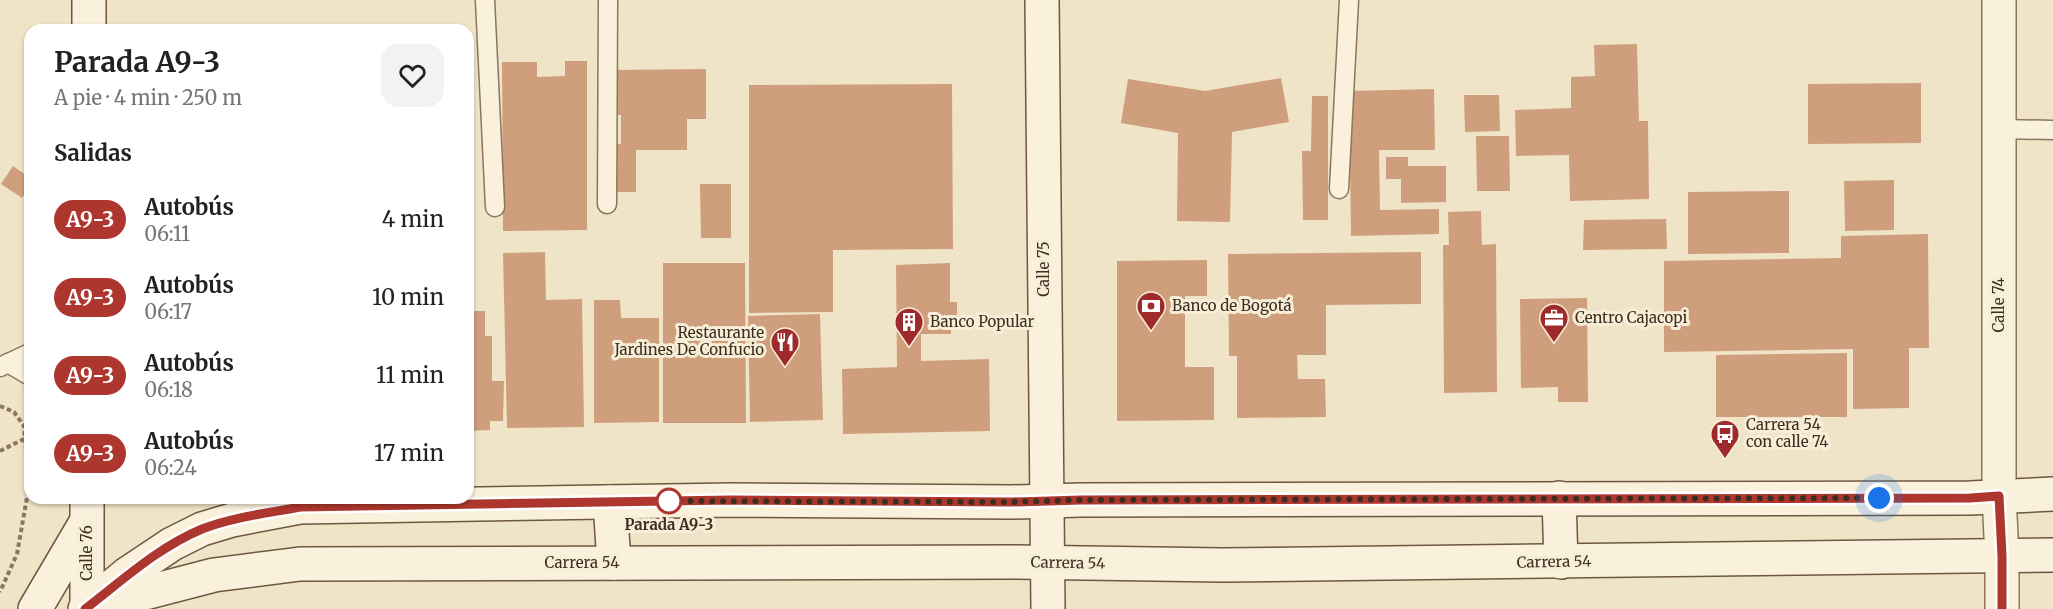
<!DOCTYPE html>
<html lang="es">
<meta charset="utf-8">
<style>
:root{--surface:#fff;--page:#f2f2f2;--text:#222;--muted:#767676}
body{margin:0;font-family:Merriweather,serif;background:var(--page);color:var(--text);height:100vh;display:flex;flex-direction:column;font-size:22px;white-space:nowrap}
*{box-sizing:border-box;margin:0}
p{font-size:20px;color:var(--muted)}
.icon{flex:none;width:33px;height:33px;fill:none;stroke:currentColor;stroke-width:2;stroke-linecap:round;stroke-linejoin:round}
.map{position:relative;flex:1;overflow:hidden}
.drawer{position:absolute;left:24px;top:24px;width:450px;height:480px;display:flex;flex-direction:column;background:var(--surface);border-radius:18px;box-shadow:0 2px 4px #0004}
.drawer>*{flex:none}
.badge{padding:0 12px;border-radius:20px;font-size:21px;line-height:39px}
.you{position:absolute;width:30px;height:30px;margin:-15px;border:4px solid #fff;border-radius:50%;background:#1a73e8;box-shadow:0 0 0 9px #1a73e833}
.map>.badge{position:absolute;translate:-50% -50%;box-shadow:0 0 0 3px #fff}
h2{padding:0 30px;font-size:22px;line-height:54px}
.round{display:grid;place-items:center;flex:none;width:63px;height:63px;border-radius:18px;background:var(--page)}
.overview{display:flex;align-items:center;justify-content:space-between;height:102px;padding:0 30px}
h1{font-size:28px;font-weight:700;line-height:45px}
ul{padding:0;list-style:none}
li{display:flex;align-items:center;gap:18px;height:78px;padding:0 30px}
li div{flex:1}
li b{display:block;font-size:22px}
li em{font-style:normal}
li .badge{min-width:66px;font-weight:700;text-align:center}
.map>svg:first-child{display:block}
.building{fill:#cf9f7d}
.lines{fill:none;stroke-linecap:round;stroke-linejoin:round}
.lane-casing{stroke:#8d765c;stroke-width:21}
.street-casing{stroke:#8d765c;stroke-width:36}
.secondary-casing{stroke:#6f573f;stroke-width:36}
.path{stroke:#8d765c;stroke-width:4;stroke-dasharray:4.5 3;stroke-linecap:butt}
.lane{stroke:#faf1dc;stroke-width:18}
.street{stroke:#faf1dc;stroke-width:33}
.secondary{stroke:#faf1dc;stroke-width:33}
.line-casing{stroke:#fff;stroke-width:14}
.line{stroke:#ad372e;stroke-width:9}
.walk{stroke:#3d2e20;stroke-width:6;stroke-dasharray:0 10.8}
.stop-dot{fill:#fff;stroke:#ad372e;stroke-width:3}
.labels{text-anchor:middle;stroke-width:6;stroke-linejoin:round;paint-order:stroke}
.street-label{font-size:15px;fill:#3d2e20;stroke:#f7eed8}
.poi-label{font-size:15px;fill:#3d2e20;stroke:#f7eed8;text-anchor:start}
.stop-label{font-size:15px;font-weight:bold;fill:#3d2e20;stroke:#f7eed8}
</style>
<div class="map">
<svg width="2053" height="609" viewBox="0 0 2053 609">
<rect width="100%" height="100%" fill="#f0e4c8"/>
<g class="building">
<polygon points="1637,44 1639,121 1648,121 1649,199 1570,201 1569,155 1516,156 1515,110 1571,108 1571,77 1595,76 1594,45"/>
<polygon points="565,61 587,61 587,230 503,231 502,62 537,62 537,77 565,76"/>
<polygon points="706,69 706,119 687,119 687,150 636,150 636,192 617,192 617,144 621,144 621,115 613,115 614,70"/>
<polygon points="468,74 474,74 472,152 468,152"/>
<polygon points="1281,78 1289,122 1232,132 1230,222 1177,221 1178,133 1121,123 1128,79 1205,91"/>
<polygon points="1921,83 1921,143 1808,144 1808,84"/>
<polygon points="952,84 953,249 833,250 833,312 749,313 749,85"/>
<polygon points="1434,89 1435,150 1379,150 1380,210 1439,209 1439,234 1351,236 1349,91"/>
<polygon points="1464,95 1499,95 1500,131 1465,132"/>
<polygon points="1312,96 1328,96 1328,220 1303,220 1302,151 1311,151"/>
<polygon points="1476,136 1509,136 1510,191 1477,191"/>
<polygon points="1386,157 1408,157 1408,166 1446,166 1446,202 1401,203 1401,179 1386,179"/>
<polygon points="13,166 30,178 30,187 22,198 1,184"/>
<polygon points="1894,180 1894,230 1845,231 1844,181"/>
<polygon points="700,184 731,184 731,238 701,238"/>
<polygon points="1789,191 1789,253 1688,254 1688,192"/>
<polygon points="1481,211 1482,245 1496,244 1497,392 1444,393 1443,245 1449,245 1448,212"/>
<polygon points="1666,219 1667,249 1583,250 1584,220"/>
<polygon points="1928,234 1929,348 1909,348 1909,408 1853,409 1853,349 1664,352 1664,261 1841,258 1841,236"/>
<polygon points="545,252 546,300 582,299 584,427 507,428 503,253"/>
<polygon points="1421,252 1421,304 1326,305 1326,355 1297,355 1298,379 1325,379 1326,417 1237,418 1237,356 1229,356 1228,254"/>
<polygon points="1207,260 1207,296 1185,296 1185,367 1214,367 1214,420 1117,421 1117,261"/>
<polygon points="663,263 745,263 746,423 663,423"/>
<polygon points="950,263 950,302 957,302 957,324 951,325 951,334 921,334 921,361 989,359 990,431 843,434 842,369 897,367 896,265"/>
<polygon points="1587,298 1588,402 1558,402 1558,387 1521,388 1520,299"/>
<polygon points="594,300 620,300 621,318 659,318 659,422 594,423"/>
<polygon points="468,311 485,311 485,336 492,336 492,381 504,381 503,421 490,421 490,430 468,431"/>
<polygon points="820,314 823,420 750,422 748,316"/>
<polygon points="1847,353 1847,417 1716,417 1716,355"/>
</g>
<g class="lines">
<g class="lane-casing">
<g id="lane">
<polyline points="485,0 495,207"/>
<polyline points="1999,129 2053,130"/>
<polyline points="1339,189 1349,0"/>
<polyline points="607,204 608,0"/>
<polyline points="8,363 30,376"/>
<polyline points="0,367 30,353"/>
</g>
</g>
<g class="street-casing">
<polyline id="street" points="1999,0 1999,496 2002,556 2002,609"/>
</g>
<g class="secondary-casing">
<g id="secondary">
<polyline points="89,0 89,30"/>
<polyline points="1042,0 1048,609"/>
<polyline points="87,498 87,609"/>
<polyline points="1559,498 1561,562"/>
<polyline points="610,502 614,563"/>
<polyline points="95,606 214,575 300,564 1012,562 1223,565 2053,555"/>
<polyline points="35,609 85,524"/>
<polyline points="85,609 127,574 172,544 202,529 232,520 300,507 731,500 1012,502 1081,500 1970,498 2053,494"/>
</g>
</g>
<g class="path">
<polyline points="0,406 14,412 24,426 29,486 17,554 0,592"/>
<polyline points="0,451 26,438"/>
</g>
<use href="#lane" class="lane"/>
<use href="#street" class="street"/>
<use href="#secondary" class="secondary"/>
</g>
<g class="lines">
<g class="line-casing">
<path id="line" d="M85,609C123,580 157,548 202,529C233,517 268,513 300,507L731,500L1012,502L1081,500L1970,498L1999,496L2002,556V609"/>
</g>
<use href="#line" class="line"/>
<polyline class="walk" points="669,501 1012,502 1081,500 1879,498"/>
</g>
<defs>
<g id="bank-pin" transform="scale(1.5)"><path d="M0 17L-7.5 6A9.5 9.5 0 1 1 7.5 6Z" fill="#9e2a2b" stroke="#f7eed8"/><path d="M-6-4H6V4H-6ZM0-2.3a2.3 2.3 0 1 0 0 4.6a2.3 2.3 0 1 0 0-4.6Z" fill="#fff"/></g>
<g id="office-pin" transform="scale(1.5)"><path d="M0 17L-7.5 6A9.5 9.5 0 1 1 7.5 6Z" fill="#9e2a2b" stroke="#f7eed8"/><path d="M-6-3h4V-5.5h4V-3h4V5H-6ZM-1-4.5V-3h2v-1.5ZM-6 0V1H6V0Z" fill="#fff"/></g>
<g id="building-pin" transform="scale(1.5)"><path d="M0 17L-7.5 6A9.5 9.5 0 1 1 7.5 6Z" fill="#9e2a2b" stroke="#f7eed8"/><path d="M-4-6H4V6H1V3H-1V6H-4ZM-2.5-4.3h1.7v1.8h-1.7ZM.8-4.3h1.7v1.8H.8ZM-2.5-1h1.7V.8h-1.7ZM.8-1h1.7V.8H.8Z" fill="#fff"/></g>
<g id="restaurant-pin" transform="scale(1.5)"><path d="M0 17L-7.5 6A9.5 9.5 0 1 1 7.5 6Z" fill="#9e2a2b" stroke="#f7eed8"/><path d="M-5-6h1v4h1v-4h1v4h1v-4h1v5L-1.5 .5V6h-2V.5L-5-1ZM5-6V6H3V1.5H1.5Q1.5-4 5-6Z" fill="#fff"/></g>
<g id="bus-pin" transform="scale(1.5)"><path d="M0 17L-7.5 6A9.5 9.5 0 1 1 7.5 6Z" fill="#9e2a2b" stroke="#f7eed8"/><path d="M-5-6H5V4H4V6H2V4H-2V6H-4V4H-5ZM-3.5-4V0h7V-4ZM-3.5 1.2v1.5H-2V1.2ZM2 1.2v1.5H3.5V1.2Z" fill="#fff"/></g>
</defs>
<g fill-rule="evenodd">
<use href="#bank-pin" x="1151" y="306"/>
<use href="#office-pin" x="1554" y="318"/>
<use href="#building-pin" x="909" y="322"/>
<use href="#restaurant-pin" x="785" y="342"/>
<use href="#bus-pin" x="1725" y="434"/>
</g>
<circle class="stop-dot" cx="669" cy="501" r="12"/>
<g class="labels">
<g class="street-label">
<text transform="translate(1044 269) rotate(-90)" y="5">Calle 75</text>
<text transform="translate(1999 305) rotate(-90)" y="5">Calle 74</text>
<text transform="translate(87 553) rotate(-90)" y="5">Calle 76</text>
<text transform="translate(1554 562) rotate(-1)" y="5">Carrera 54</text>
<text x="582" y="568">Carrera 54</text>
<text transform="translate(1068 563) rotate(1)" y="5">Carrera 54</text>
</g>
<g class="poi-label">
<text x="1172" y="311">Banco de Bogotá</text>
<text x="1575" y="323">Centro Cajacopi</text>
<text x="930" y="327">Banco Popular</text>
<text x="764" y="338" text-anchor="end">Restaurante<tspan x="764" dy="17">Jardines De Confucio</tspan></text>
<text x="1746" y="430">Carrera 54<tspan x="1746" dy="17">con calle 74</tspan></text>
</g>
<g class="stop-label">
<text x="669" y="530">Parada A9-3</text>
</g>
</g>
</svg>
<div class="you" style="left:1879px;top:498px"></div>
<section class="drawer">
<div class="overview"><div><h1>Parada A9-3</h1><p>A pie · 4 min · 250 m</p></div><a class="round"><svg class="icon" aria-label="heart" viewBox="0 0 24 24"><path d="M12 20l-8-8c-3-5 5-10 8-4 3-6 11-1 8 4z"/></svg></a></div>
<h2>Salidas</h2>
<ul>
<li><span class="badge" style="background:#ad372e;color:#fff">A9-3</span><div><b>Autobús</b><p>06:11</p></div><em>4 min</em></li>
<li><span class="badge" style="background:#ad372e;color:#fff">A9-3</span><div><b>Autobús</b><p>06:17</p></div><em>10 min</em></li>
<li><span class="badge" style="background:#ad372e;color:#fff">A9-3</span><div><b>Autobús</b><p>06:18</p></div><em>11 min</em></li>
<li><span class="badge" style="background:#ad372e;color:#fff">A9-3</span><div><b>Autobús</b><p>06:24</p></div><em>17 min</em></li>
</ul>
</section>
</div>
